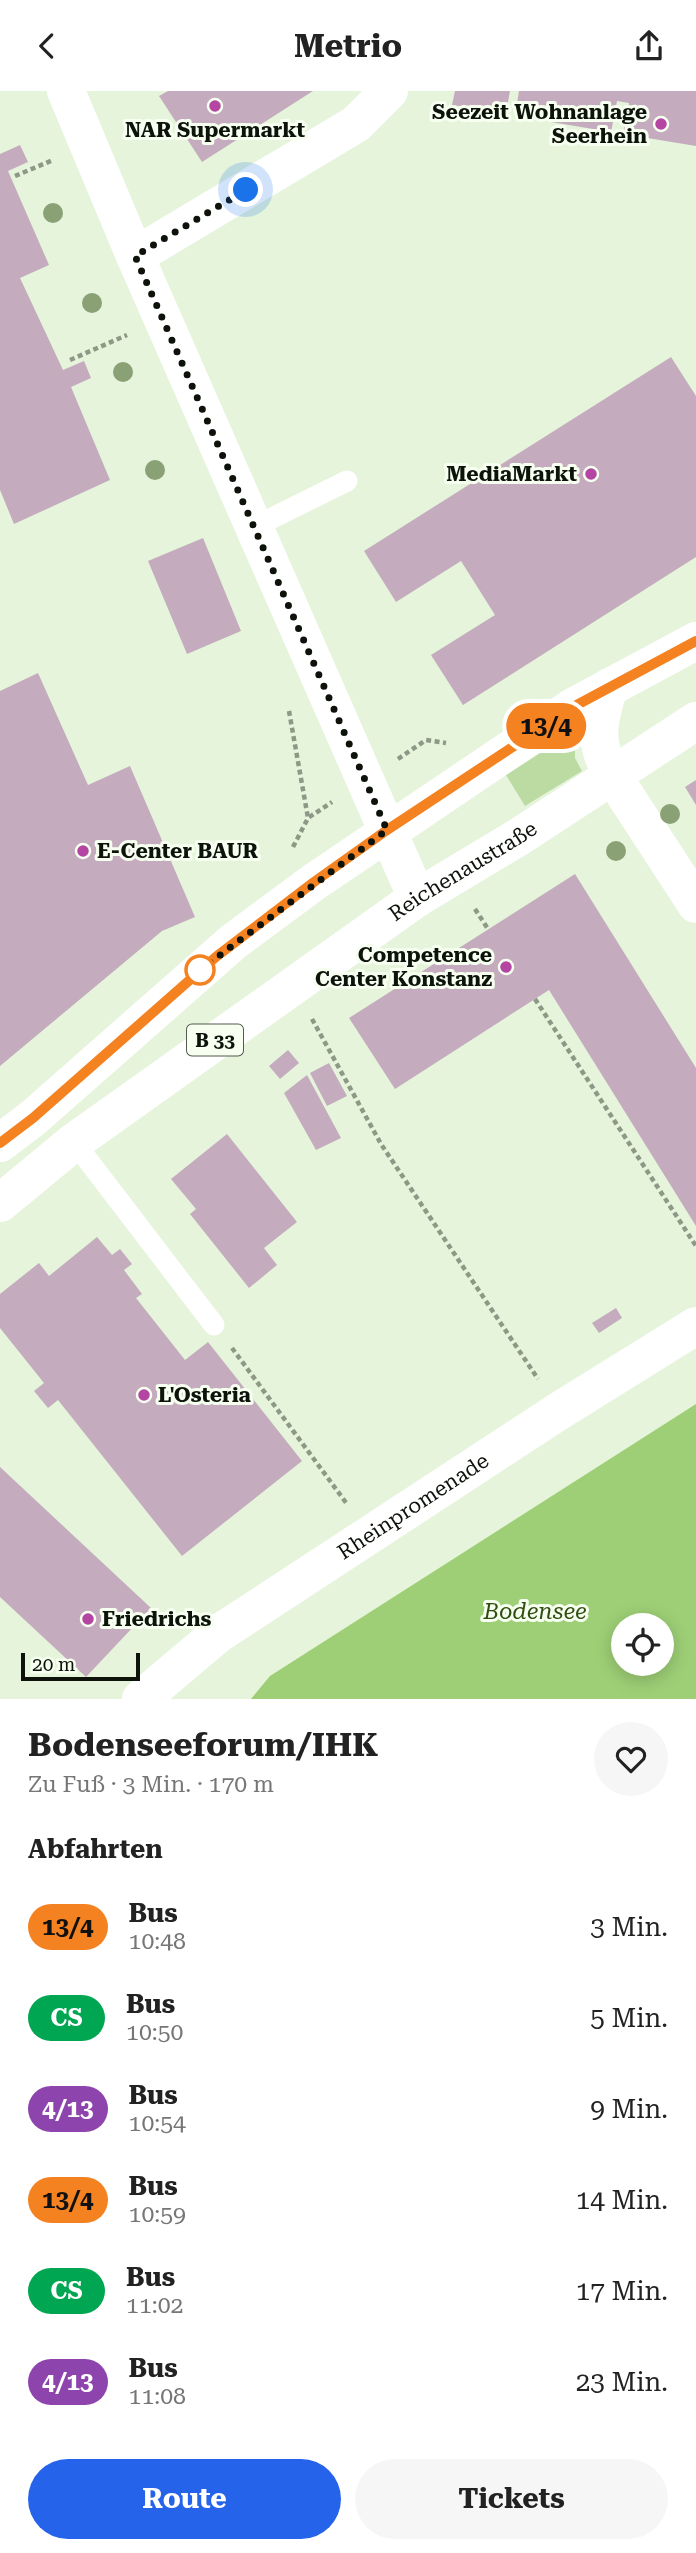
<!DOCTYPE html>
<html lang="de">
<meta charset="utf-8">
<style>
:root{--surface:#fff;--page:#f6f6f6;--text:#222;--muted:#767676;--accent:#2563eb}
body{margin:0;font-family:"Roboto Serif",serif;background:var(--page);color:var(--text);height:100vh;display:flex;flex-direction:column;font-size:26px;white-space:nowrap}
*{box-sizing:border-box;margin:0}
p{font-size:23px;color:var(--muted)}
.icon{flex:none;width:38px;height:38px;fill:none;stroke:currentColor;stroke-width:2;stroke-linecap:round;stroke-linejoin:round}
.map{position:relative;height:1608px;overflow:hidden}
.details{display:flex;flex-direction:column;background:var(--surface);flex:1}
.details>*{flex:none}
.badge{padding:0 14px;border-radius:23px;font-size:24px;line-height:46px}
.controls{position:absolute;left:611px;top:1522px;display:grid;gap:14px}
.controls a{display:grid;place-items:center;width:63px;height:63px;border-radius:50%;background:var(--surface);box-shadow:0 4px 18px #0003;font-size:35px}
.scale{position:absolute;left:21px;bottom:18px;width:119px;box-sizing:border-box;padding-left:7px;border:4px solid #0d120a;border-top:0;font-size:19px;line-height:24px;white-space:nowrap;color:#0d120a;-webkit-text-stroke:5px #f6fff0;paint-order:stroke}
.you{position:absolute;width:35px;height:35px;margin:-18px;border:5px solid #fff;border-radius:50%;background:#1a73e8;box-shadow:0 0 0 10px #1a73e833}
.map>.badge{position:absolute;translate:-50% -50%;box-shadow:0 0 0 4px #fff}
h2{padding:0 28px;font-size:26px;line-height:63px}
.round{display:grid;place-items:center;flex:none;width:74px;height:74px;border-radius:37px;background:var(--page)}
.overview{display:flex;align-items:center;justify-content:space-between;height:119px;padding:0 28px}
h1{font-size:33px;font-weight:700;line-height:52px}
.cta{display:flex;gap:14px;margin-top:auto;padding:14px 28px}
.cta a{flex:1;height:80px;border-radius:42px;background:var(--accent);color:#fff;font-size:28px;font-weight:700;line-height:80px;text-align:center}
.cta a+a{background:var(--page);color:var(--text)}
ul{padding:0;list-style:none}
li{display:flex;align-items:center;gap:21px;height:91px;padding:0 28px}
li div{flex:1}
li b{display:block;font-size:26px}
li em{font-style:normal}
li .badge{min-width:77px;font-weight:700;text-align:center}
header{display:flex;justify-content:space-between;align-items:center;height:91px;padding:0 28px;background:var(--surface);font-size:32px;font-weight:700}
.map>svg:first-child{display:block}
.green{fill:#bbdba2}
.water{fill:#9ecf76;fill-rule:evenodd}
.building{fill:#c4acbe}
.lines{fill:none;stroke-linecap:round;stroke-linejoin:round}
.path{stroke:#8d9886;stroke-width:4.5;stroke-dasharray:5 3.5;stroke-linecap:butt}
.lane{stroke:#fff;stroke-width:21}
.street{stroke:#fff;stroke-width:38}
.primary{stroke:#fff;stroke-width:38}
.tree{fill:#89a175}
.line-casing{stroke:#fff;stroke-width:16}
.line{stroke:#f58220;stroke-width:10}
.walk{stroke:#0d120a;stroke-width:7;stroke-dasharray:0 12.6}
.poi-dot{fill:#b545a2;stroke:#f6fff0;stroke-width:2.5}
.stop-dot{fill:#fff;stroke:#f58220;stroke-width:3.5}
.labels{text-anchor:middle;stroke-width:6;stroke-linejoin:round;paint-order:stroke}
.shield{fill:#f6fff0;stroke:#53594f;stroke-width:2}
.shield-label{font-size:19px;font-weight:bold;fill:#0d120a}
.poi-label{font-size:21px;font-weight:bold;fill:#0d120a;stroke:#f6fff0;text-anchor:end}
.street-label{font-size:21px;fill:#0d120a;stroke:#f6fff0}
.water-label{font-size:23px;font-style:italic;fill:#304e0f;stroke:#f6fff0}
</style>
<header><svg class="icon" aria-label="back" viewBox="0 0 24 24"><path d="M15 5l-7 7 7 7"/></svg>Metrio<svg class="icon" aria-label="share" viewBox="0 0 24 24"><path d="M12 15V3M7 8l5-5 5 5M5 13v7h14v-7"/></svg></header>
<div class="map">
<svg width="696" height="1608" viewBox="0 0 696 1608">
<rect width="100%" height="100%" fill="#e5f4db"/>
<polygon class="green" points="575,640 575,667 582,680 525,715 506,684"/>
<path class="water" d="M696,1313V1608H251L270,1585ZM623,1535H662V1573H623Z"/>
<g class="building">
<polygon points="168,0 313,0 202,71 159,5"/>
<polygon points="455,0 510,0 506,22 452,14"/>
<polygon points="519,0 696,0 696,55 623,43 629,12 617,10 611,41 515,25"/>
<polygon points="20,54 28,71 8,80 49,174 20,187 63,279 84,270 91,287 71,296 110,389 14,433 0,399 0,63"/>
<polygon points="671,266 696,305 696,466 463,614 431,564 495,524 461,470 396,511 364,460"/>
<polygon points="203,447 241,540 187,563 148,470"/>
<polygon points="38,582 88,694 130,675 195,826 162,840 0,975 0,600"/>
<polygon points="696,689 696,714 685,696"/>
<polygon points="575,783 696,977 696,1135 549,899 395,998 349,927"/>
<polygon points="288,959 299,972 280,988 269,975"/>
<polygon points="329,972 347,1005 327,1015 310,982"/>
<polygon points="307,984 341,1047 316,1059 284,1002"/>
<polygon points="227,1043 297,1131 264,1157 277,1174 249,1197 190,1123 196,1118 171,1088"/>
<polygon points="97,1146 112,1164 120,1158 132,1173 124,1179 142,1203 136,1207 185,1269 208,1251 302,1370 182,1465 58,1309 48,1317 34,1300 44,1292 0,1237 0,1203 39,1172 49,1185"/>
<polygon points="616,1217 622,1227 599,1242 592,1232"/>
<polygon points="0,1376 151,1517 86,1586 0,1506"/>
</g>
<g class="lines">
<g class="path">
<polyline points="15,85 53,69"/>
<polyline points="70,269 127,244"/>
<polyline points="289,620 308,727"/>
<polyline points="398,668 426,649 446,652"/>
<polyline points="293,756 308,727 332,711"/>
<polyline points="475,818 488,838"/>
<polyline points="535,908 696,1155"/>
<polyline points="312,928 381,1053 538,1288"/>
<polyline points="232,1257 347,1413"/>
</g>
<g class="lane">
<polyline points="254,436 347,390"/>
<polyline points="74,1051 214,1234"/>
</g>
<g class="street">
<polyline points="66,0 135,165 417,807"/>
<polyline points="135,165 356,33 389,0"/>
<polyline points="612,684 696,813"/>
<path id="s1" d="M141,1608L218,1543L559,1320L696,1235"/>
</g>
<g class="primary">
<path d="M609,596C598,631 593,651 612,684"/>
<polyline points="0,1052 33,1027 233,851 314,791 573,616 696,550"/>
<path id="s2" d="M0,1112L74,1051L417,807L517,747L696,630"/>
</g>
</g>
<g class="tree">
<circle cx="53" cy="122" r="10"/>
<circle cx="92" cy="212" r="10"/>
<circle cx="123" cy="281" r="10"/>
<circle cx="155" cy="379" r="10"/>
<circle cx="670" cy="723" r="10"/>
<circle cx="616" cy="760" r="10"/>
</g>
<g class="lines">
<g class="line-casing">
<polyline id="line" points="0,1052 33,1027 217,865 314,791 387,739 573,616 696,550"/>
</g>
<use href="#line" class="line"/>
<polyline class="walk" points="200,879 387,739 135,165 246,99"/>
</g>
<g class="poi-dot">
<circle cx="215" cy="15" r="7"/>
<circle cx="661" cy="33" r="7"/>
<circle cx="591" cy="383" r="7"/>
<circle cx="83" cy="760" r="7"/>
<circle cx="506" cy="876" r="7"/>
<circle cx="144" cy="1304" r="7"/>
<circle cx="88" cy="1528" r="7"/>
</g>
<circle class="stop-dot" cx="200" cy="879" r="14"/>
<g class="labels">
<rect class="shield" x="187" y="933.5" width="56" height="31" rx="5"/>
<g class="shield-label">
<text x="215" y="956">B 33</text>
</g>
<g class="poi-label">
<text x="647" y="28">Seezeit Wohnanlage<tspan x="647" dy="24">Seerhein</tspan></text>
<text x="215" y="46" text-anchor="middle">NAR Supermarkt</text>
<text x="577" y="390">MediaMarkt</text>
<text x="97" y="767" text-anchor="start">E-Center BAUR</text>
<text x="492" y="871">Competence<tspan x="492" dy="24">Center Konstanz</tspan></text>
<text x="158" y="1311" text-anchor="start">L'Osteria</text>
<text x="102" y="1535" text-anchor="start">Friedrichs</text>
</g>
<g class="street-label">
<text dy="7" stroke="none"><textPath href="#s2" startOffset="570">Reichenaustraße</textPath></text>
<text dy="7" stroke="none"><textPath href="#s1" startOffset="334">Rheinpromenade</textPath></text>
</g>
<g class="water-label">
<text x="535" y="1528">Bodensee</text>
</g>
</g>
</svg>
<div class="controls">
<a><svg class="icon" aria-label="locate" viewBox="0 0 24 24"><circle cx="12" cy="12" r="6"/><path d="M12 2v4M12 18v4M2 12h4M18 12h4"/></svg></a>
</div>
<div class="scale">20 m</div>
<div class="you" style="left:246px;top:99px"></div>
<b class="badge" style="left:546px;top:635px;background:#f58220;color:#111">13/4</b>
</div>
<section class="details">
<div class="overview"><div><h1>Bodenseeforum/IHK</h1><p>Zu Fuß · 3 Min. · 170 m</p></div><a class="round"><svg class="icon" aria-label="heart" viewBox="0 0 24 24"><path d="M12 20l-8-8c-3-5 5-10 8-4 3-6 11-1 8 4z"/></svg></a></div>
<h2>Abfahrten</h2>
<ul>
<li><span class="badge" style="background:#f58220;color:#111">13/4</span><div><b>Bus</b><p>10:48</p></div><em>3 Min.</em></li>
<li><span class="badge" style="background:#00a651;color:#fff">CS</span><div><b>Bus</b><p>10:50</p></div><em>5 Min.</em></li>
<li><span class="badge" style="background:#8e44ad;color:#fff">4/13</span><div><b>Bus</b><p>10:54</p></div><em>9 Min.</em></li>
<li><span class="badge" style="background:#f58220;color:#111">13/4</span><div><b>Bus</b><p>10:59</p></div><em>14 Min.</em></li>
<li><span class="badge" style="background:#00a651;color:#fff">CS</span><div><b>Bus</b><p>11:02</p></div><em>17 Min.</em></li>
<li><span class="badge" style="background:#8e44ad;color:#fff">4/13</span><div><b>Bus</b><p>11:08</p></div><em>23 Min.</em></li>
</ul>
<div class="cta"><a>Route</a><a>Tickets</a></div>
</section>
